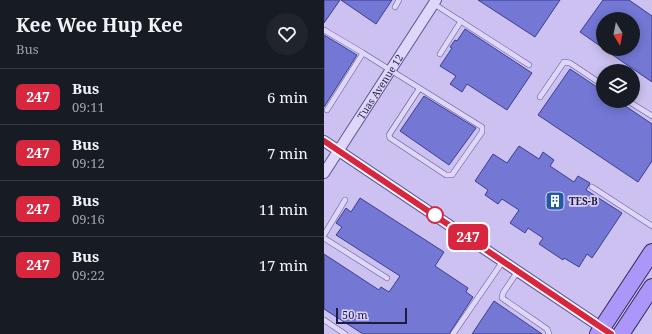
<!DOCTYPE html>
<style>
:root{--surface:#171b24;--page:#20242c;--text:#f1f3f6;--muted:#9ea1a6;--line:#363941}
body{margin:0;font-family:"Noto Serif",serif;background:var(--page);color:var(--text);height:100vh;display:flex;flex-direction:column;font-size:15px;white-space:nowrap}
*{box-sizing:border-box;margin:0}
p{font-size:13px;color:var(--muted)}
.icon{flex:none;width:22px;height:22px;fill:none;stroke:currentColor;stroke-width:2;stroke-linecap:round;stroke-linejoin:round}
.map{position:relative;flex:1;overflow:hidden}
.side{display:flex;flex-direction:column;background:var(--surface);width:324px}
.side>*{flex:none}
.badge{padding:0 8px;border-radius:6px;font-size:14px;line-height:26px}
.needle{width:26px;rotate:170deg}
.controls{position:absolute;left:272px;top:12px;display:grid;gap:8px}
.controls a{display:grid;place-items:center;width:44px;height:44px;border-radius:50%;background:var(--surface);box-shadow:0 2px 10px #0003;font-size:20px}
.scale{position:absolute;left:12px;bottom:10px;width:71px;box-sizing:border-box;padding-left:4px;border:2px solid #1d1c3c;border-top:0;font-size:11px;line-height:14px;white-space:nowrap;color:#1d1c3c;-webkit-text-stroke:3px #dcd2f9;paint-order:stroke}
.map>.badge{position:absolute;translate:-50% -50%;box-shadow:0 0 0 2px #fff}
.round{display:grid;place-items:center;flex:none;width:42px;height:42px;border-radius:21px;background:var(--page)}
.overview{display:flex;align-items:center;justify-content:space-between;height:68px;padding:0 16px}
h1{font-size:19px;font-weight:700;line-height:30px}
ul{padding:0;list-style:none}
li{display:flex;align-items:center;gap:12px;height:56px;padding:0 16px;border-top:1px solid var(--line)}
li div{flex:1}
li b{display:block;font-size:15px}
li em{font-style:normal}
li .badge{min-width:44px;font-weight:700;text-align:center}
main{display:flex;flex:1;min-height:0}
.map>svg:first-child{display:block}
.building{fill:#7477d4;stroke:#3a3f8f}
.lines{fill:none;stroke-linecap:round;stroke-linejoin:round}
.service-casing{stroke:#5b578e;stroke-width:6}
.minor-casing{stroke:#5b578e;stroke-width:12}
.primary-casing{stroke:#2c2b5b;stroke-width:18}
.service{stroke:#dfd6fc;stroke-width:5}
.minor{stroke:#dfd6fc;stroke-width:10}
.primary{stroke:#ad96f9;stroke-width:16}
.line-casing{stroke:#fff;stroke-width:9}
.line{stroke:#d7263d;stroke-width:6}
.stop-dot{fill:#fff;stroke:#d7263d;stroke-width:2}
.labels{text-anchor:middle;stroke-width:3.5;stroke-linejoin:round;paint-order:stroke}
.street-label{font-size:10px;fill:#1d1c3c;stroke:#dcd2f9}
.poi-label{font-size:10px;font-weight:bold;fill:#1d1c3c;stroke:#dcd2f9;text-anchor:start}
</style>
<main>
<section class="side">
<div class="overview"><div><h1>Kee Wee Hup Kee</h1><p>Bus</p></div><a class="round"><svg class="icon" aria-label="heart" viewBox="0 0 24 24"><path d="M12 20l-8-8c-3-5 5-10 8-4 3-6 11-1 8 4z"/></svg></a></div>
<ul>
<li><span class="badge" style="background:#d7263d;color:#fff">247</span><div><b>Bus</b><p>09:11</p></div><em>6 min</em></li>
<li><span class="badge" style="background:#d7263d;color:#fff">247</span><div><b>Bus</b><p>09:12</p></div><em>7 min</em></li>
<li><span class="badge" style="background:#d7263d;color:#fff">247</span><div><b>Bus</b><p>09:16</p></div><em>11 min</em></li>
<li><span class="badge" style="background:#d7263d;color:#fff">247</span><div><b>Bus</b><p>09:22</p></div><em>17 min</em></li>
</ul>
</section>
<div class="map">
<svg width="328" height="334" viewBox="0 0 328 334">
<rect width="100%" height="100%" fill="#cdc1f2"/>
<g class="building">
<polygon points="0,0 16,0 0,23"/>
<polygon points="17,0 68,0 52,24"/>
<polygon points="154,0 236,0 211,37"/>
<polygon points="279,0 305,0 328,16 328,82 280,49 309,49 309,19 279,19 279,48 256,32"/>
<polygon points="141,29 208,73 183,110 143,84 138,92 126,84 132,76 116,66 128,48 126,47 131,40 133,41"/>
<polygon points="0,35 33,55 0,107"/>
<polygon points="246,69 279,91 279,101 294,101 328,124 328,161 314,182 214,115"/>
<polygon points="100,96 152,128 125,165 76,131"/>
<polygon points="195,146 215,159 219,152 230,160 226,166 250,182 254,176 266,183 262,190 298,213 268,258 263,254 255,267 240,258 239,260 215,244 219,238 204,228 201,233 186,223 195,210 178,199 174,204 161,195 164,190 151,181 169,154 183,163"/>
<polygon points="36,198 120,252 111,266 144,288 142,292 149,297 125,334 39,334 0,309 0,254 55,290 57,287 65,292 76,276 12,235 18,227 12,223 22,208 27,212"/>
<polygon points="170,301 218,334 148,334"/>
</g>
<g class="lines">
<g class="service-casing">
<g id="service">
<polyline points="110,4 205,65"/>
<polyline points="71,7 75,0"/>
<polyline points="0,30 39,53 158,127 158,132 128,175 122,175 66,138 65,135 95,89"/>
<polyline points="116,54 137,21"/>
<polyline points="216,97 240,62 246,63 279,85"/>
<polyline points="304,101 328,116"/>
<polyline points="3,110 39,53"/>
<polyline points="268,187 328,226"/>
<polyline points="0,235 21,200"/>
<polyline points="0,238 63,278"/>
<polyline points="194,271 179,293 178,298 223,329 225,334"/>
<polyline points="0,320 21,334"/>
<polyline points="129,334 179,261"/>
</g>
</g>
<g class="minor-casing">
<g id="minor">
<polyline points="0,141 287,334"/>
<path id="s1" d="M0,173L112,0"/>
</g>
</g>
<g class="primary-casing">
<g id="primary">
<polyline points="274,334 328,252"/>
<polyline points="297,334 328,287"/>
</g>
</g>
<use href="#service" class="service"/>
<use href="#minor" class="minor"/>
<use href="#primary" class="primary"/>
</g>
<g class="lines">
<g class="line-casing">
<polyline id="line" points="0,141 287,334"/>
</g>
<use href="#line" class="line"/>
</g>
<defs>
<g id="building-square" transform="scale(1)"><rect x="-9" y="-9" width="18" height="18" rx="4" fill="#215ca3" stroke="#dcd2f9"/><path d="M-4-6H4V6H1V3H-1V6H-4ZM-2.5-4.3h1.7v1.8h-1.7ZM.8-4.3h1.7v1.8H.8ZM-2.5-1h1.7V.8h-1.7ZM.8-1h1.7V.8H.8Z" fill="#fff"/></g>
</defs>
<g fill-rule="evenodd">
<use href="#building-square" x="231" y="201"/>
</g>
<circle class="stop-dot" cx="111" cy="215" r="8"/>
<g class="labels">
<g class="street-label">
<text dy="4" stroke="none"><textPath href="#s1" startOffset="103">Tuas Avenue 12</textPath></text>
</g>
<g class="poi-label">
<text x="245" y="205">TES-B</text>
</g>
</g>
</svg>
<div class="controls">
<a><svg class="needle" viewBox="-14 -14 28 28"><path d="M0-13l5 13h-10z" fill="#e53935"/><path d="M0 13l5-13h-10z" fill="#9ea1a6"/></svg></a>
<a><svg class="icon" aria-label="layers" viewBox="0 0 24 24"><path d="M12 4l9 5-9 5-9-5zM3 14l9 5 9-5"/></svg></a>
</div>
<div class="scale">50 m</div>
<b class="badge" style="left:144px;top:237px;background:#d7263d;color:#fff">247</b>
</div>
</main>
